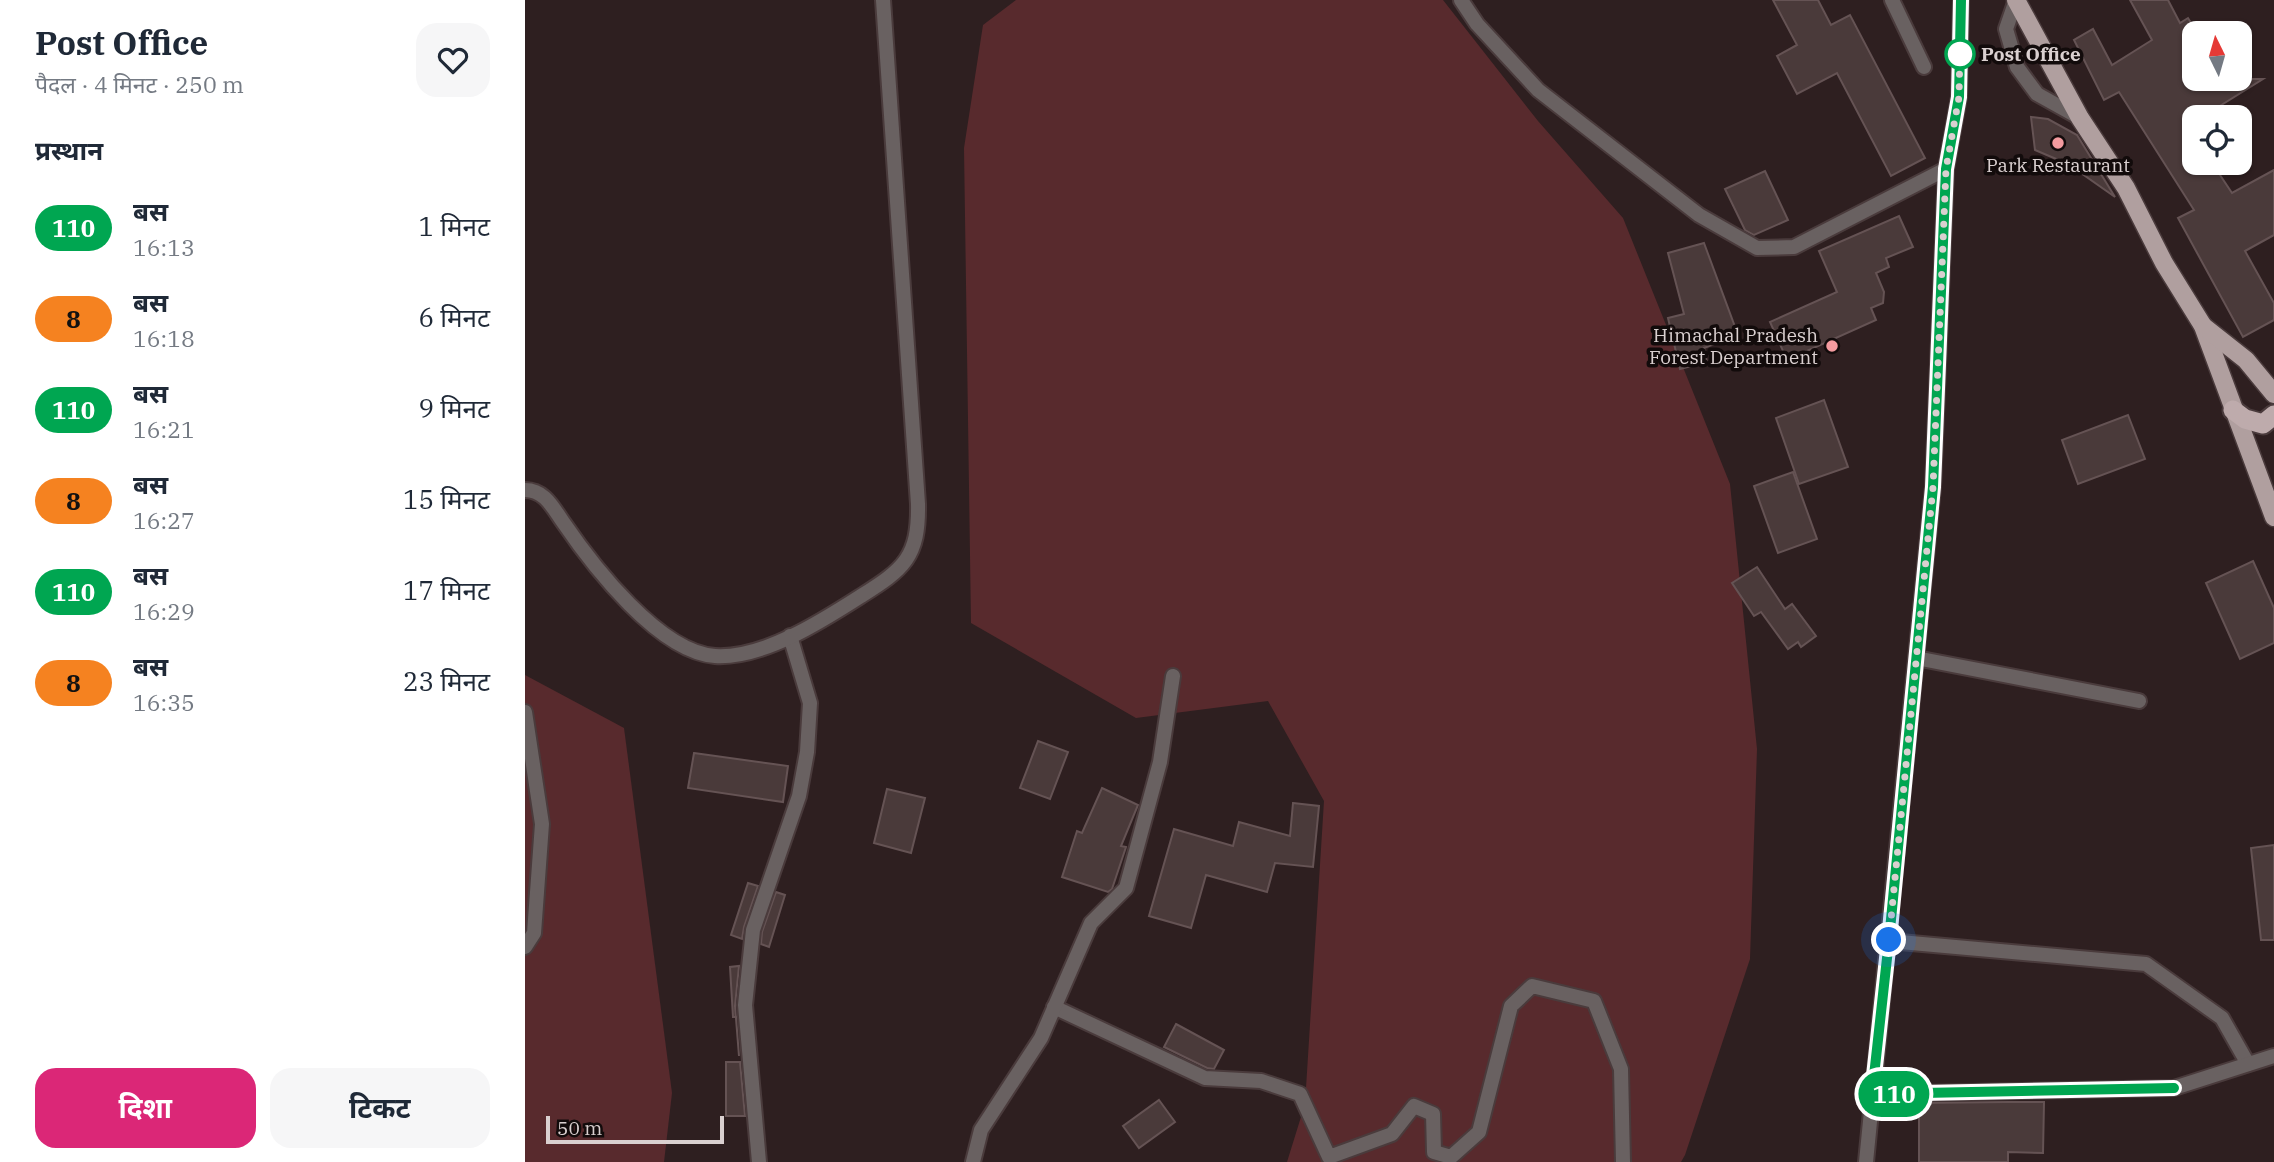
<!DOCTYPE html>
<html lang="hi">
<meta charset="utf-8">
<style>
:root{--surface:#fff;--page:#f6f6f7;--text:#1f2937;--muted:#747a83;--accent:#db2777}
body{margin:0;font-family:"IBM Plex Serif","Noto Sans Devanagari",serif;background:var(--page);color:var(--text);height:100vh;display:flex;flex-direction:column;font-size:26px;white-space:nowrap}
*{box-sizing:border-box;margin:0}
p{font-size:23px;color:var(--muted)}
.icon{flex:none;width:38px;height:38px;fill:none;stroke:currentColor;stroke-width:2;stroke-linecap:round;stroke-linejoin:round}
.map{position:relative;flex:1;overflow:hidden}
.sheet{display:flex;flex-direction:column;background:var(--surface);width:525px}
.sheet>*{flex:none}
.badge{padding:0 14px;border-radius:23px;font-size:24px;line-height:46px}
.needle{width:46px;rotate:355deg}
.controls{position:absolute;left:1657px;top:21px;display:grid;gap:14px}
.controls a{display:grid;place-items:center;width:70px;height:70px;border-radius:14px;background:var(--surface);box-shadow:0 2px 5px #0004;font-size:35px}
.scale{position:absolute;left:21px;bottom:18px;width:178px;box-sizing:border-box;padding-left:7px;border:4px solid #dad0d0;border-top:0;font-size:19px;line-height:24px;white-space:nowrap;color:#dad0d0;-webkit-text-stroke:5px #120b0b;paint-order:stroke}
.you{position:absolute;width:35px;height:35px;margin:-18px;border:5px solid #fff;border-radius:50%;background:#1a73e8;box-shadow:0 0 0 10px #1a73e833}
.map>.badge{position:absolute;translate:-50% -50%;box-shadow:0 0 0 4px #fff}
h2{padding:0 35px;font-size:26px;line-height:63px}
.round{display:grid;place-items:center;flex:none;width:74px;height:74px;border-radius:21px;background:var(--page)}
.headline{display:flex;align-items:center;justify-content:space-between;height:119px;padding:0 35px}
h1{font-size:33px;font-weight:700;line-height:52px}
.cta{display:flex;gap:14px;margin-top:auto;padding:14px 35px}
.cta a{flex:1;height:80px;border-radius:21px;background:var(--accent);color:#fff;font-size:28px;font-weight:700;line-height:80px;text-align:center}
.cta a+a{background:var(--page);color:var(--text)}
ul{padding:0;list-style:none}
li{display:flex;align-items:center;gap:21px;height:91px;padding:0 35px}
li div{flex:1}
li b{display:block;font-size:26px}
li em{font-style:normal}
li .badge{min-width:77px;font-weight:700;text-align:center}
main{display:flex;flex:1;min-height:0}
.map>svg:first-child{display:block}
.green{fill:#582a2d}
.building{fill:#4a3a3a;stroke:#655354;stroke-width:2}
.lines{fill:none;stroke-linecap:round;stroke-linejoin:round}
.service-casing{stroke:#4a3b3c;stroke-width:18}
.minor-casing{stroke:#4a3b3c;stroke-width:18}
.tertiary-casing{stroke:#4a3b3c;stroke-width:18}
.primary-casing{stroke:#4a3b3c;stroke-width:21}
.trunk-casing{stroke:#4a3b3c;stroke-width:23}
.service{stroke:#696161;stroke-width:14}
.minor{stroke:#696161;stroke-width:14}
.tertiary{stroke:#696161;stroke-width:14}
.primary{stroke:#b09f9f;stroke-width:18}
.trunk{stroke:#beabac;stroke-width:19}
.line-casing{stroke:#fff;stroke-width:16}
.line{stroke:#00a651;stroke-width:10}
.walk{stroke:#dad0d0;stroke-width:7;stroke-dasharray:0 12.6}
.stop-dot{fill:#fff;stroke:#00a651;stroke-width:3.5}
.poi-dot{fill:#f49b9f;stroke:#120b0b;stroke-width:2.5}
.labels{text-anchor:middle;stroke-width:7;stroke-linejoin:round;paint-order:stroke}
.stop-label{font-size:19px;font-weight:bold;fill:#dad0d0;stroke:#120b0b;text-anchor:start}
.poi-label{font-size:19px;fill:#dad0d0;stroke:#120b0b}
</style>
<main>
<section class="sheet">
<div class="headline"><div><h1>Post Office</h1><p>पैदल · 4 मिनट · 250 m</p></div><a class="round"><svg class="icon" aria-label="heart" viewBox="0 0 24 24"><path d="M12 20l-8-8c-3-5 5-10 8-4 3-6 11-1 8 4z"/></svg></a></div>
<h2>प्रस्थान</h2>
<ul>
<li><span class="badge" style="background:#00a651;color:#fff">110</span><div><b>बस</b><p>16:13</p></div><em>1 मिनट</em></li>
<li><span class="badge" style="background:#f58220;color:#111">8</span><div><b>बस</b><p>16:18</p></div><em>6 मिनट</em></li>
<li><span class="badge" style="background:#00a651;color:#fff">110</span><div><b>बस</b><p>16:21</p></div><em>9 मिनट</em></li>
<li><span class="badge" style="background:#f58220;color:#111">8</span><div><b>बस</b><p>16:27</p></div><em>15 मिनट</em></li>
<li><span class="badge" style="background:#00a651;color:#fff">110</span><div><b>बस</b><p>16:29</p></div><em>17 मिनट</em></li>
<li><span class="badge" style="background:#f58220;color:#111">8</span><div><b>बस</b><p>16:35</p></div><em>23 मिनट</em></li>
</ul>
<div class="cta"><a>दिशा</a><a>टिकट</a></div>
</section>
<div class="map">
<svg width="1749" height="1162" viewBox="0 0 1749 1162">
<rect width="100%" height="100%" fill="#2e1f20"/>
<g class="green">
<polygon points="491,0 918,0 1013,121 1098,218 1205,484 1232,749 1225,959 1160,1155 1156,1162 762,1162 780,1104 799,801 743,701 611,718 446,623 439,148 458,25"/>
<polygon points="0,675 99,728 147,1093 139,1162 0,1162"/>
</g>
<g class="building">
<polygon points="1248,0 1293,0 1306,25 1325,15 1400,158 1366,176 1312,73 1272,94 1252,56 1272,45"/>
<polygon points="1605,0 1643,0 1655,23 1663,18 1670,29 1670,79 1738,79 1677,117 1670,117 1670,163 1687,163 1707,193 1749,170 1749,235 1720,251 1749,303 1749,320 1718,337 1653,218 1669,210 1594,92 1579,100 1549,40 1568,29 1587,65 1627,40"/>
<polygon points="1506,117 1523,119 1552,135 1590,197 1543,164 1510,150"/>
<polygon points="1240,171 1263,220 1229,235 1220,230 1200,189"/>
<polygon points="1374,216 1388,247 1361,258 1364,267 1351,273 1359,292 1358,303 1346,308 1351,320 1262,360 1245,322 1312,292 1294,251"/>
<polygon points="1179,243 1213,335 1179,348 1182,362 1155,369 1143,318 1159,314 1143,253"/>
<polygon points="1299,400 1323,467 1274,484 1251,418"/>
<polygon points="1603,415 1620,459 1553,484 1537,440"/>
<polygon points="1268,472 1292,539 1253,553 1229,486"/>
<polygon points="1728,561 1749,608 1749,643 1715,659 1681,583"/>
<polygon points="1232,567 1260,609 1267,604 1291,636 1276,647 1273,642 1263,649 1236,612 1229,616 1207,583"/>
<polygon points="513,741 543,752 525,799 495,788"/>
<polygon points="169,753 263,766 258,802 163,788"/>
<polygon points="577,788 613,805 596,846 601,847 587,889 583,892 537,877 552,831 557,833"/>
<polygon points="362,789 400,798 386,853 349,843"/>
<polygon points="768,803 794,806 788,867 750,863 742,892 681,875 666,928 624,916 649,829 708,846 714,822 765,836"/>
<polygon points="1749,845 1749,940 1736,940 1726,848"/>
<polygon points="223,883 233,886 219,927 217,939 206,935"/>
<polygon points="251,892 260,895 244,947 236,944 237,932"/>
<polygon points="214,966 210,1006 214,1056 211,1017 208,1017 205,967"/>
<polygon points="651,1024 699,1050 689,1069 682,1068 639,1047"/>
<polygon points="201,1062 215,1062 220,1116 201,1116"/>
<polygon points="634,1100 650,1122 614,1148 598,1126"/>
<polygon points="1482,1102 1519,1102 1518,1153 1483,1152 1483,1162 1394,1162 1394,1103"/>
</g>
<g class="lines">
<g class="service-casing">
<g id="service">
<polyline points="1367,0 1399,67"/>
<polyline points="1491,0 1481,29 1492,67 1512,94 1555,118"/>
</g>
</g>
<g class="minor-casing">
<g id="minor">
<polyline points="936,0 952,24 1013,90 1174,215 1232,248 1269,247 1421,169"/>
<polyline points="1391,658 1614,701"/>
<polyline points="1364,941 1621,964 1697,1018 1723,1064"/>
<polyline points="529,1007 680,1078 736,1081 775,1094 804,1157 867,1134 889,1106 908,1114 909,1152 926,1157 954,1132 986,1006 1007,986 1069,1001 1096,1069 1098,1162"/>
<polyline points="1347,1094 1649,1088 1749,1056"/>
<polyline points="234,1162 220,1005 228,930 274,796 282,752 285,703 265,636"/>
<polyline points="448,1162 456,1130 516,1038 566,923 601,888 635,762 648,676"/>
<polyline points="1341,1162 1408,487 1421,169 1434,97 1436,0"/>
</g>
</g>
<g class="tertiary-casing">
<g id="tertiary">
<path d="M0,490C20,490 28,508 38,522C68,566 134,652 190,656C238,659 297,621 336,596C379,569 394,557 393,504L358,0"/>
<polyline points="0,712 17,824 9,933 0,947"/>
</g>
</g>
<g class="primary-casing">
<g id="primary">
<polyline points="1491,0 1555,118 1601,188 1639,263 1678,326 1749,517"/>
<polyline points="1678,326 1721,360 1749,394"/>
</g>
</g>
<g class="trunk-casing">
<polyline id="trunk" points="1708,410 1720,419 1738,424 1749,415"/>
</g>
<use href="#service" class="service"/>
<use href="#minor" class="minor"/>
<use href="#tertiary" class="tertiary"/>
<use href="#primary" class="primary"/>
<use href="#trunk" class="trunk"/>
</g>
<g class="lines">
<g class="line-casing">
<polyline id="line" points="1436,0 1434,97 1421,169 1408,487 1364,940 1347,1094 1649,1088"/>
</g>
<use href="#line" class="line"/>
<polyline class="walk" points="1364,940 1408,487 1421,169 1434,97 1435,48 1435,54"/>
</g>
<circle class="stop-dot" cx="1435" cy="54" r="14"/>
<g class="poi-dot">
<circle cx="1533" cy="143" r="7"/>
<circle cx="1307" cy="346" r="7"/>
</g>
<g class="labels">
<g class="stop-label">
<text x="1456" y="61">Post Office</text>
</g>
<g class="poi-label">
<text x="1533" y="172">Park Restaurant</text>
<text x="1293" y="342" text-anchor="end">Himachal Pradesh<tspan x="1293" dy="22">Forest Department</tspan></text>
</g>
</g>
</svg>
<div class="controls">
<a><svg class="needle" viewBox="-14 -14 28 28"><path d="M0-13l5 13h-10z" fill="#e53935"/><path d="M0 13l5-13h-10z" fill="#747a83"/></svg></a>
<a><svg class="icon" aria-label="locate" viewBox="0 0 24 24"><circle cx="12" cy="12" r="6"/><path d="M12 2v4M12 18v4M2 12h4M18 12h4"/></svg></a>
</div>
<div class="scale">50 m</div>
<div class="you" style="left:1364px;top:940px"></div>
<b class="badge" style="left:1369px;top:1094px;background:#00a651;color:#fff">110</b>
</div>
</main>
